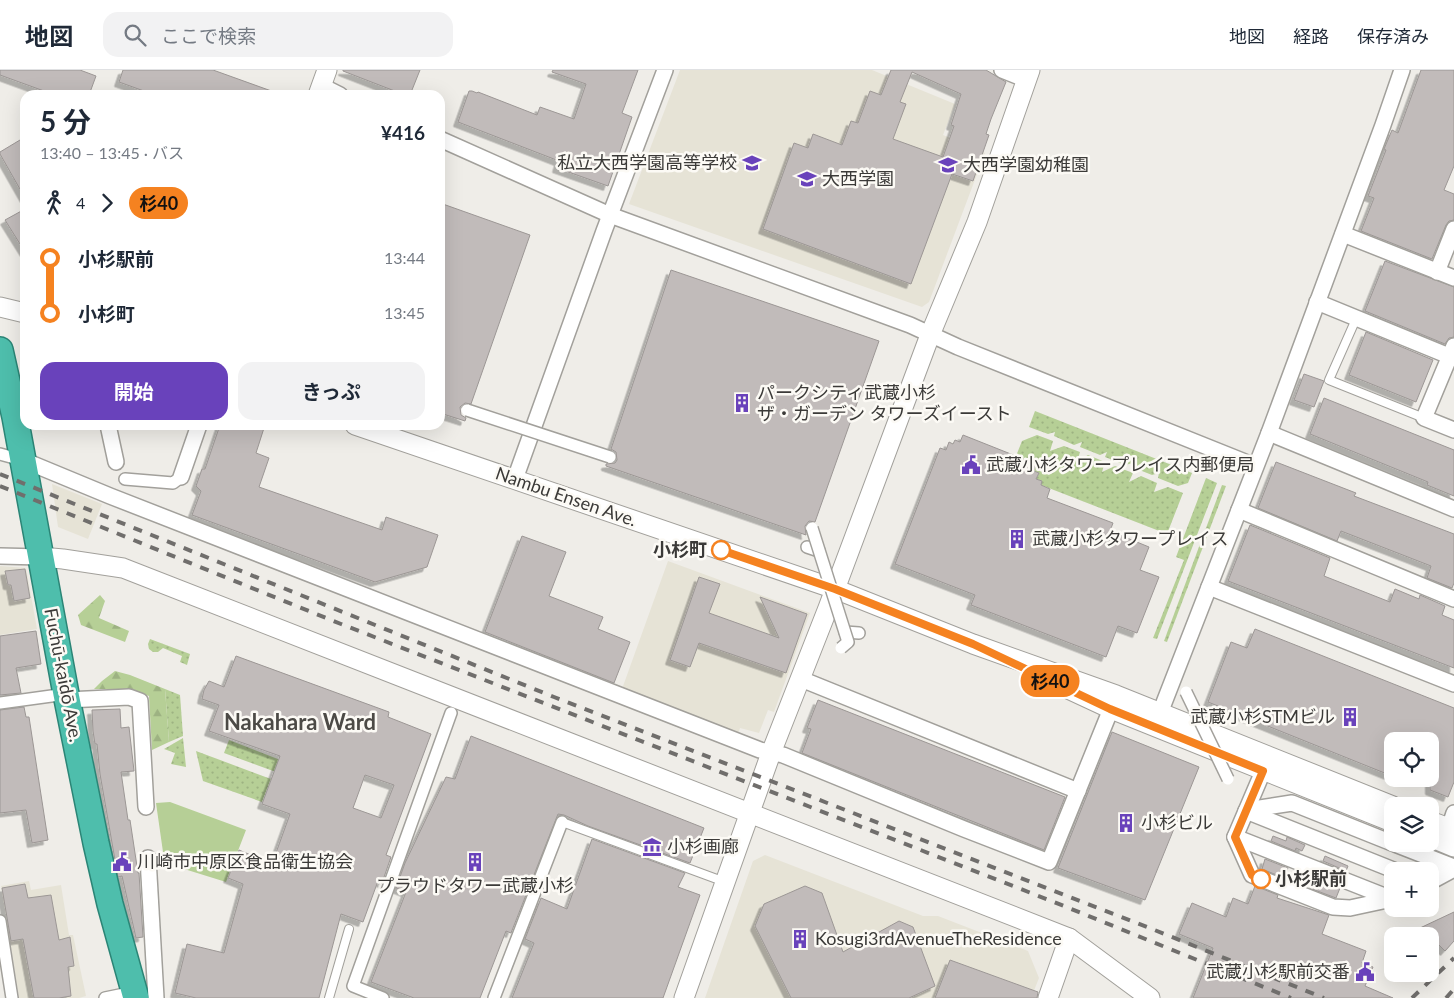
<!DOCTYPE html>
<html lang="ja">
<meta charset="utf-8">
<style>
:root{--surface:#fff;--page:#f2f2f3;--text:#1f2937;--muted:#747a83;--line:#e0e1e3;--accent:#6942bb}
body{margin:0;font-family:Lato,"Noto Sans JP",sans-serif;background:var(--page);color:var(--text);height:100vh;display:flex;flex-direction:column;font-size:19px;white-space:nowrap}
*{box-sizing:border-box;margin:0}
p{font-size:16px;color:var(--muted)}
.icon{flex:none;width:28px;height:28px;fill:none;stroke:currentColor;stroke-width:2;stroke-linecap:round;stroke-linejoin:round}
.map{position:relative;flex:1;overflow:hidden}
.details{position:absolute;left:20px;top:20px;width:425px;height:340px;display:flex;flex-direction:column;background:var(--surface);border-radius:15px;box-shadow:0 5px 20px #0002}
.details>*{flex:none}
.badge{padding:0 10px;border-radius:16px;font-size:18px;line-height:32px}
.fabs{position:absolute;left:1384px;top:662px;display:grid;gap:10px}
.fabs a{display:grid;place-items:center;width:55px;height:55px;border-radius:10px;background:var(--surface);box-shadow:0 5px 20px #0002;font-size:25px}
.map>.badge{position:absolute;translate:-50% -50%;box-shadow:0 0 0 2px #fff}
.legs{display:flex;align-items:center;gap:8px;height:55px;padding:0 20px;font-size:16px}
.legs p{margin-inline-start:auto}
.head{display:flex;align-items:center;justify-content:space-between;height:85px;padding:0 20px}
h1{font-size:28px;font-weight:700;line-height:38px}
.action{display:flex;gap:10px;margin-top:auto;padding:10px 20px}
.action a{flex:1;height:58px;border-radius:15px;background:var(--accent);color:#fff;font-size:20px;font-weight:700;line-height:58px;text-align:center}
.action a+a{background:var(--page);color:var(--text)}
ul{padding:0 20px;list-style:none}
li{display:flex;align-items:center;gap:18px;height:55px;font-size:19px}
li i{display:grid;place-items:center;width:8px;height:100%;margin:0 6px;background:currentColor}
li i::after{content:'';width:12px;height:12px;margin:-6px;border:4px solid;border-radius:50%;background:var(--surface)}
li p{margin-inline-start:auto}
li:first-child i{background:linear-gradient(#0000 50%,currentColor 0)}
li:last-child i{background:linear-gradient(currentColor 50%,#0000 0)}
header{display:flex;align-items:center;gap:30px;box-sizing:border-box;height:70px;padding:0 25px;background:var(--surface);border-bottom:1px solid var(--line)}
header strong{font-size:24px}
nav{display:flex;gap:28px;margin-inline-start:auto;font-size:18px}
.search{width:350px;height:45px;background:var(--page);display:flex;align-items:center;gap:12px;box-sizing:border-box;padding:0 18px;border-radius:15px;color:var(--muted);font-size:19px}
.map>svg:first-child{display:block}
.built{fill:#e6e3d6}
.grass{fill:url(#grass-dots)}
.forest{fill:url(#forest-firs)}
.park{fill:#b6cf96}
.building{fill:#c1bbba;stroke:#9c9795;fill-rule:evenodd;filter:url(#shadow)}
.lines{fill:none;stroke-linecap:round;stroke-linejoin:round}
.service-casing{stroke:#a2a09b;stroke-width:10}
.pedestrian-casing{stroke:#a2a09b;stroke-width:14}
.minor-casing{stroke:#a2a09b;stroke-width:18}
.tertiary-casing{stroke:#a2a09b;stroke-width:21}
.trunk-casing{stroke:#2b8576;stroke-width:28}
.service{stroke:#fff;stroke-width:8}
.pedestrian{stroke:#fff;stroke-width:11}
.minor{stroke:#fff;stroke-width:15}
.tertiary{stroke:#fff;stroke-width:19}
.trunk{stroke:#4ebeac;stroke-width:25}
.rail{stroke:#706e6c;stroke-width:4;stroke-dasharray:9 9;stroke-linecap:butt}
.pedestrian-bridge-casing{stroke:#a2a09b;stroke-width:14;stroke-linecap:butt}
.pedestrian-bridge{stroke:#fff;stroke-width:11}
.line-1-casing{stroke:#fff;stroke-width:11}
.line-1{stroke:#f58220;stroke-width:8}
.stop-1-dot{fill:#fff;stroke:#f58220;stroke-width:2.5}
.labels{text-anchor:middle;stroke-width:5;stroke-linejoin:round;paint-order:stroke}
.poi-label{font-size:18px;fill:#3b3a38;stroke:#fcfaf5;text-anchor:start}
.street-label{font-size:18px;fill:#3b3a38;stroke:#fcfaf5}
.stop-label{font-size:18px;font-weight:bold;fill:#3b3a38;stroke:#fcfaf5;text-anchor:end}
.district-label{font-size:22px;font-weight:bold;fill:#4c4a46;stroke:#fcfaf5}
</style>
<header>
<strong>地図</strong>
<div class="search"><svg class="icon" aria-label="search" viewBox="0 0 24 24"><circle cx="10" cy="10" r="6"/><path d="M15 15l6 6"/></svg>ここで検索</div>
<nav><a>地図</a><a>経路</a><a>保存済み</a></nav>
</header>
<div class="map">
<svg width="1454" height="928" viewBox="0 0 1454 928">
<defs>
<pattern id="grass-dots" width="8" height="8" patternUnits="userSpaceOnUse" patternTransform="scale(1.25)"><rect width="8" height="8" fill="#b6cf96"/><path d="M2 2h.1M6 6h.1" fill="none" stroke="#9db282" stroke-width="1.8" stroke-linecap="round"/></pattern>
<pattern id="forest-firs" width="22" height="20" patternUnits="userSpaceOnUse" patternTransform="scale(1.25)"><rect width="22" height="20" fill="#b6cf96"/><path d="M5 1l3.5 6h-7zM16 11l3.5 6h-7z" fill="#9db282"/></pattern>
<filter id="shadow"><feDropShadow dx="-4.5" dy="4.5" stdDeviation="0" flood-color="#0004"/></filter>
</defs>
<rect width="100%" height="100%" fill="#efede8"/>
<g class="built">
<polygon points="680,0 872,0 955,34 943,65 985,83 929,232 922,237 629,134"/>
<polygon points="52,414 102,434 88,469 58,457"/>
<polygon points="668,491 810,543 774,642 768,640 759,663 740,658 738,664 622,619"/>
<polygon points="0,496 26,498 37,559 0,565"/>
<polygon points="765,785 923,846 938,846 1028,881 1039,908 1031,928 705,928 753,791"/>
<polygon points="29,811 31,820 61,815 69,865 73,865 86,926 79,928 19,928 1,816"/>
</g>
<g class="grass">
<polygon points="1035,341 1192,403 1188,413 1178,416 1158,408 1159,403 1152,405 1132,397 1133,393 1125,395 1105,387 1107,382 1100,385 1080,377 1082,372 1074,375 1054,366 1055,362 1048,364 1029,357"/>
<polygon points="1037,365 1053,371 1050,381 1064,376 1080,382 1077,392 1088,385 1105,392 1102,402 1115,396 1133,403 1129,412 1141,406 1157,413 1154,422 1168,417 1183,423 1167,464 1041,415 1042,411 1036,409 1039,403 1034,401 1036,394 1016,386 1022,371"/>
<polygon points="1206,408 1217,413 1157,569 1153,568 1184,490 1176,487"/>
<polygon points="1222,415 1226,416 1167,572 1164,571"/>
<polygon points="150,569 190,584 187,595 180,592 182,586 163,578 158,582 153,582 149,579 148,574"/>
<polygon points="165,619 180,625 183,666 169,672"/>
<polygon points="183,668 186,697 171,694 175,683 164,679"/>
<polygon points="229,670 288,693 284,705 224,683"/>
<polygon points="196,681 271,709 262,732 203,711"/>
</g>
<g class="forest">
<polygon points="100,525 105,531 99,548 129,561 125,572 81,555 78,545"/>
<polygon points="115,601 130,605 165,619 169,672 152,680 149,626 128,619 94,619 102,611"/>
</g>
<polygon class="park" points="170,732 246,760 226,812 181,798 180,788 163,782 156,733"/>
<g class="building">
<polygon points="0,0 80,0 96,6 89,25 43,25 44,21 0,5"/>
<polygon points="123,0 213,0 277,23 277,25 155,25 119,12"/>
<polygon points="343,0 420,0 410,25 405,25 343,1"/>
<polygon points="553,0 638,0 622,43 632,47 608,116 557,98 559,91 458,52 469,21 472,21 477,23 478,22 537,45 540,37 574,49 586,14 552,2"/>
<path d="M891,0H986L1006,12L991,49L986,64L989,65L973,111L952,104L911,214L763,159L794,73L808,78L813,64L842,75L851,51L858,53L870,21L881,25ZM912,2L961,24L951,55L954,56L943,87L893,69L906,34L900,32Z"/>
<polygon points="1421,0 1454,0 1454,96 1444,120 1454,124 1454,150 1449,151 1446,155 1432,189 1361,161 1374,128 1368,126 1386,80 1384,79 1392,60 1398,63"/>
<polygon points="25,67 25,128 0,84 0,82"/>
<polygon points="440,133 530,165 471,334 465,333 460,337 461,345 466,348 465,351 440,343"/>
<polygon points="25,139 25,182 5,150"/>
<polygon points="1385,191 1454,217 1454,267 1449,268 1445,274 1365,241"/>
<polygon points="671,200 879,271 815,452 809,451 805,456 806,465 606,396 606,394 615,393 617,390 616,382 611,379"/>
<polygon points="1366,262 1433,290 1416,332 1349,305"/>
<polygon points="1304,304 1324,311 1314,337 1294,330"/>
<polygon points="1324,328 1454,380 1454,426 1427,415 1428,412 1310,364"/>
<polygon points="220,355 255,355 264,358 256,383 269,388 259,417 382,460 386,447 438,465 427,497 375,512 192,445 201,421 196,416 202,399 205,399"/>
<polygon points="963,365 1036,394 1034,401 1039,403 1036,409 1042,411 1041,415 1050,419 1047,428 1113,453 1110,461 1149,477 1140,500 1159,507 1137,563 1118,556 1106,587 971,535 975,525 895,494 940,378 946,380 949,372 953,374 955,370 960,372"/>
<polygon points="1276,392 1356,423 1354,426 1454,464 1454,513 1452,518 1427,508 1431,496 1341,461 1337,471 1258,438"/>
<polygon points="1250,455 1330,488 1324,506 1390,532 1395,519 1419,529 1420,525 1445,536 1442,545 1454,550 1454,598 1228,511"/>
<polygon points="522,466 566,482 549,526 603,547 598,559 630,572 614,613 485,562"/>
<polygon points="25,499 30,528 14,531 11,515 8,515 5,501"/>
<polygon points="699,507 720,514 709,543 779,568 760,527 807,544 786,603 699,573 690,597 670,590"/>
<polygon points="1255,559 1454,638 1454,712 1448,727 1430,720 1430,671 1392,671 1392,706 1208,632 1231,572 1247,578"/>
<polygon points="36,561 41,594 16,598 21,623 0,625 0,566"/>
<path d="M236,586L389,642L388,647L431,664L386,785L391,787L382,813L378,811L363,852L341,844L319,928H196L175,923L187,874L224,883L243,814L228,808L239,780L272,794L290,744L262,734L280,686L209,661L219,635L202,629L204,620L209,611L224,617ZM365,705L394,715L381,748L353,738Z"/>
<polygon points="818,630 1065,727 1044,780 802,683 811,659 807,658"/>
<polygon points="24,637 26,647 29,647 48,770 32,773 26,740 0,743 0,640"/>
<polygon points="120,639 121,658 129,657 134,701 121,702 128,750 130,750 138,803 139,803 143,867 136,868 122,806 118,807 115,790 100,704 97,674 95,674 93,661 92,640"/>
<polygon points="1112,662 1199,697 1145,830 1058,798"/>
<polygon points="471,666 704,758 690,793 588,756 564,745 558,744 511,863 506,861 480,928 414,928 371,912 406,822 396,818 405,793 446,707 455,709"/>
<polygon points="1273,766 1286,771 1287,767 1305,775 1302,781 1296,778 1295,781 1271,771"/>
<polygon points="592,769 685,803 678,817 700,825 663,928 512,928 534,873 525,869 541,828 567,839"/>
<polygon points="1325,786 1348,796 1346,801 1323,791"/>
<polygon points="1265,789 1288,798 1284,808 1262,799"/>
<polygon points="1316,809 1340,818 1336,828 1312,819"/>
<polygon points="25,814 28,828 51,825 59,870 70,867 74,896 68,897 71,926 59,928 34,928 23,869 11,871 2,818"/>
<polygon points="805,816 822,823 843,882 899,851 913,857 935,916 909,928 791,928 755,856 764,834"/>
<polygon points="1255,816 1278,825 1277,828 1329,845 1322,864 1366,881 1362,893 1373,897 1365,916 1393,928 1193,928 1213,878 1179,864 1192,833 1226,847 1233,828 1248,834"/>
<polygon points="1454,842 1454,871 1445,881 1430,866 1403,866"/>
<polygon points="950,890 1038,922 1037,928 935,928"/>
</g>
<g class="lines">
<g class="service-casing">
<g id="service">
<polyline points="1356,249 1329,310 1424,348"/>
<polyline points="562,752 725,812"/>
<polyline points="329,928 349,859"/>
</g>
</g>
<g class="pedestrian-casing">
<g id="pedestrian">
<polyline points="0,384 22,390"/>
<polyline points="125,409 173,413 181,407"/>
<polyline points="807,477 819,481"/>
<polyline points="845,562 859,563"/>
<polyline points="0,633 66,624"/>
<polyline points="0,851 12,928"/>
<polyline points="105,928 134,922"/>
<polyline points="383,928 353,916 451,643"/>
<polyline points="494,928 562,752"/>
</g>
</g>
<g class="minor-casing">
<g id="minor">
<polyline points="1002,0 1027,10"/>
<polyline points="322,16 340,25"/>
<polyline points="440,69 610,145 910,255 958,277 1255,396"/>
<polyline points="1343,164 1454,208"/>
<polyline points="1437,202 1454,159"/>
<polyline points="1317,232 1454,288"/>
<polyline points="1454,276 1424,348 1454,360"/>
<polyline points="108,355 116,392"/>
<polyline points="1269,363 1454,439"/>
<polyline points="23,390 110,426 760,680 783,685 964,759 1049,792 1115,629"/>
<polyline points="181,407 199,355"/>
<polyline points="515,409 604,161 665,0"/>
<polyline points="1239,440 1454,529"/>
<polyline points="0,486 41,487"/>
<polyline points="1209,517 1454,614"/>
<polyline points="801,609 1078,721"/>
<polyline points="67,630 129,627 140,631 146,737"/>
<polyline points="1160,643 1269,363 1383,55 1402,0"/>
<polyline points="1267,692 1235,767 1252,805 1333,837 1350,838 1392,829"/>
<polyline points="1247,740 1292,733 1392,773"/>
<polyline points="1246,741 1396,801"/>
<polyline points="1449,758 1454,743"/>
<polyline points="1235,767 1392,829"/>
<polyline points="1395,774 1454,797"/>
<polyline points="148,788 156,928"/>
<polyline points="1430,812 1454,799"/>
</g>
</g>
<g class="tertiary-casing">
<g id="tertiary">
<polyline points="318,25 327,0"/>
<polyline points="0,237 25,243"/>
<polyline points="355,355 835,519 973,574 1116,625 1393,736"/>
<polyline points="41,487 63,489 123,498 1069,868 1150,928"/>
<polyline points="1068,619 1111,639 1392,752"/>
<polyline points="1430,751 1454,760"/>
<polyline points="1430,767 1454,777"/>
<polyline points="684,928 771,683 828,538 930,265 977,152 1030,0"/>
<polyline points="1048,928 1069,868"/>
</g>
</g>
<g class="trunk-casing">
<polyline id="trunk" points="0,280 15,347 66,624 96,773 110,834 136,928"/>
</g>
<use href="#service" class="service"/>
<use href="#pedestrian" class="pedestrian"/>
<use href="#minor" class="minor"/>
<use href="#tertiary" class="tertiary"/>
<use href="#trunk" class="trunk"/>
<g class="rail">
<polyline points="0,404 554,627 1147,857 1324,928"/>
<polyline points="0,416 341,554 1054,832 1291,928"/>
<polyline points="1412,928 1454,888"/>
<polyline points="1446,928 1454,919"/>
</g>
<g class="pedestrian-bridge-casing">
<g id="pedestrian-bridge">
<polyline points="467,340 610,387"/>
<polyline points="812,458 848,572 841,578"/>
<polyline points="1186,622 1228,709"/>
</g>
</g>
<use href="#pedestrian-bridge" class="pedestrian-bridge"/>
</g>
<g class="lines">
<g class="line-1-casing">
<polyline id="line-1" points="721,480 835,519 973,574 1110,639 1263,701 1235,767 1252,805 1261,809"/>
</g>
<use href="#line-1" class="line-1"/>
</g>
<defs>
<g id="school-bare" transform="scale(1.5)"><path d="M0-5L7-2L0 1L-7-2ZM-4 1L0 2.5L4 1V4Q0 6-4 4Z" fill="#6942bb" stroke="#fcfaf5" stroke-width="2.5" paint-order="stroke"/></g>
<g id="building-bare" transform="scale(1.5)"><path d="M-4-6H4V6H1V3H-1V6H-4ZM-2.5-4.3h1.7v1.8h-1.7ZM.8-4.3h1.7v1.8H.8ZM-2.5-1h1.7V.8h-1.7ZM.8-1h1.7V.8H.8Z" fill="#6942bb" stroke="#fcfaf5" stroke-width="2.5" paint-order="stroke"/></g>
<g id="civic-bare" transform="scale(1.5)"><path d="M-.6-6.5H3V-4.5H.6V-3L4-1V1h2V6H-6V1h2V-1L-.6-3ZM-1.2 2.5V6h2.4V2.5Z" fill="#6942bb" stroke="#fcfaf5" stroke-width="2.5" paint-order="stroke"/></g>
<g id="museum-bare" transform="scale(1.5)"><path d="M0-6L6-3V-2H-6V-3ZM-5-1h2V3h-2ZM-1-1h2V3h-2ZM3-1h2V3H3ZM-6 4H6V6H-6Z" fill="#6942bb" stroke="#fcfaf5" stroke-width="2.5" paint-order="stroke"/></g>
</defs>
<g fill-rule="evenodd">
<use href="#school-bare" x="752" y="93"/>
<use href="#school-bare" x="948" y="95"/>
<use href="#school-bare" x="807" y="109"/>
<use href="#building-bare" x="742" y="333"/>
<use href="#civic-bare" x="971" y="395"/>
<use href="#building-bare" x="1017" y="469"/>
<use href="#building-bare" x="1350" y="647"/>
<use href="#building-bare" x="1126" y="753"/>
<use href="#museum-bare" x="652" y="777"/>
<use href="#civic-bare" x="122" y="792"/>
<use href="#building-bare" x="475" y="792"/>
<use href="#building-bare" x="800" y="869"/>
<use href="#civic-bare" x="1365" y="902"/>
</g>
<g class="stop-1-dot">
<circle cx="721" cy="480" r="9"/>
<circle cx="1261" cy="809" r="9"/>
</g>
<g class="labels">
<g class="poi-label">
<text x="737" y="99" text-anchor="end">私立大西学園高等学校</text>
<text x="963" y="101">大西学園幼稚園</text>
<text x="822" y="115">大西学園</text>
<text x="757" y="329">パークシティ武蔵小杉<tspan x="757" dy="21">ザ・ガーデン タワーズイースト</tspan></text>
<text x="986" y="401">武蔵小杉タワープレイス内郵便局</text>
<text x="1032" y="475">武蔵小杉タワープレイス</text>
<text x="1335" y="653" text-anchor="end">武蔵小杉STMビル</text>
<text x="1141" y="759">小杉ビル</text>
<text x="667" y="783">小杉画廊</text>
<text x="137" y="798">川崎市中原区食品衛生協会</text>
<text x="475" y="822" text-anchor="middle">プラウドタワー武蔵小杉</text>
<text x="815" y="875">Kosugi3rdAvenueTheResidence</text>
<text x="1350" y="908" text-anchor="end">武蔵小杉駅前交番</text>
</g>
<g class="street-label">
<text transform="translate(566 427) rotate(19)" y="6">Nambu Ensen Ave.</text>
<text transform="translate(63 605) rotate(79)" y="6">Fuchū-kaidō Ave.</text>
</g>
<g class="stop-label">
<text x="707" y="486">小杉町</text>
<text x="1275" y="815" text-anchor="start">小杉駅前</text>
</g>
<g class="district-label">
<text x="300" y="660">Nakahara Ward</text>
</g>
</g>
</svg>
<div class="fabs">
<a><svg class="icon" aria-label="locate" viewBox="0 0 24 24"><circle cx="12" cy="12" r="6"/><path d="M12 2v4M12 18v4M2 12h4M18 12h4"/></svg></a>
<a><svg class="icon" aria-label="layers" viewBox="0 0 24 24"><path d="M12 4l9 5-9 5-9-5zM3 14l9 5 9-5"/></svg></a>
<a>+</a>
<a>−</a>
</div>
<b class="badge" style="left:1050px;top:611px;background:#f58220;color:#111">杉40</b>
<section class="details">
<div class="head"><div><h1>5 分</h1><p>13:40 – 13:45 · バス</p></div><b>¥416</b></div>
<div class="legs"><svg class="icon" aria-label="walk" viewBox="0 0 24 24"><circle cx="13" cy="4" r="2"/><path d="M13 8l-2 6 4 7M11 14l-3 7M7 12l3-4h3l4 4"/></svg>4<svg class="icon" aria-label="forward" viewBox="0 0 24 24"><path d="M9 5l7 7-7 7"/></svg><b class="badge" style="background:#f58220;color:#111">杉40</b></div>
<ul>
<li><i style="color:#f58220"></i><b>小杉駅前</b><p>13:44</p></li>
<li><i style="color:#f58220"></i><b>小杉町</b><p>13:45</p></li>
</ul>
<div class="action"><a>開始</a><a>きっぷ</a></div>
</section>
</div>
